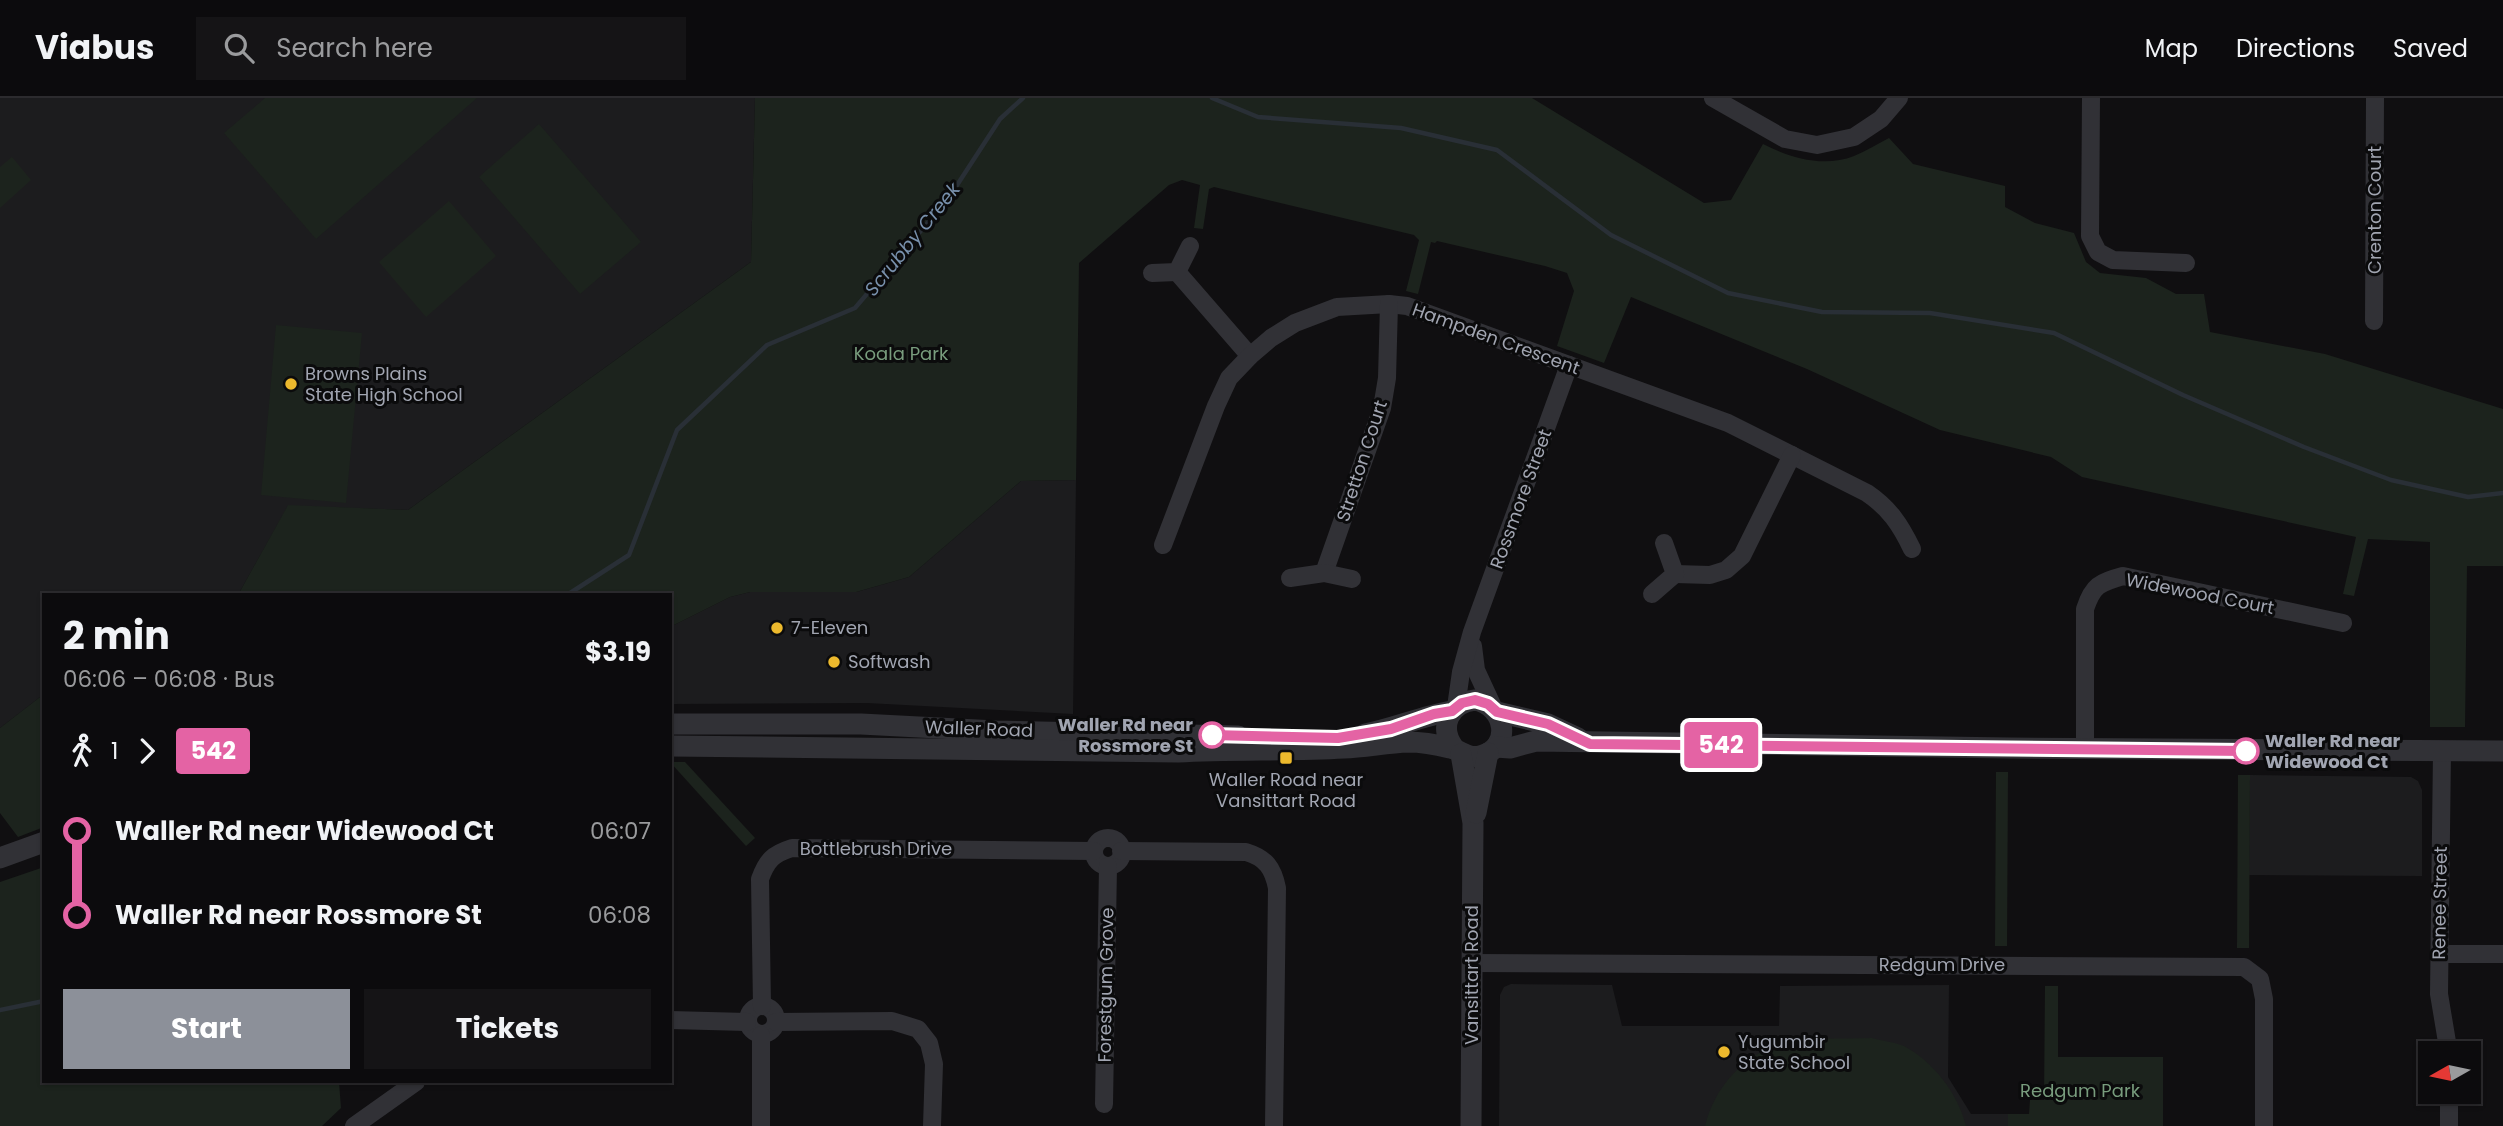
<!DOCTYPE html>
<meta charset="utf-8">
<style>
:root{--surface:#0c0b0d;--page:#151416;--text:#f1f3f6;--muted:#9a9b9d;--line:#2c2b2e;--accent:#8c9099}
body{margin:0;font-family:Poppins,sans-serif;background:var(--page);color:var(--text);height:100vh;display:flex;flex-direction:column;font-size:26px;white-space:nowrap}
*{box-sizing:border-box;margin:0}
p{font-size:23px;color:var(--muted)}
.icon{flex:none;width:38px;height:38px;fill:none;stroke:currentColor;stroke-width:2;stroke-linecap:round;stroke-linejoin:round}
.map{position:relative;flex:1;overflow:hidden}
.sheet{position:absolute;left:42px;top:495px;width:630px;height:490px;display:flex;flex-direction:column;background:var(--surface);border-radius:0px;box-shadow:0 2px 5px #0004,0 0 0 2px var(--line)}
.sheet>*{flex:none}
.badge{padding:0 14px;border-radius:5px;font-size:24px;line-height:46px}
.needle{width:46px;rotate:261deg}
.tools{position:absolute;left:2418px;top:943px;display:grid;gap:14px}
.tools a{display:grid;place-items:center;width:63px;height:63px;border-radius:0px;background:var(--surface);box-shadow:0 2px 5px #0004,0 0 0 2px var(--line);font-size:35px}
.map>.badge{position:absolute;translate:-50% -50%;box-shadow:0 0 0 4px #fff}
.legs{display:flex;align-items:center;gap:10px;height:77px;padding:0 21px;font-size:23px}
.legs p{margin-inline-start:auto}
.overview{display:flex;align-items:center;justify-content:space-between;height:119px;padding:0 21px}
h1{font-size:38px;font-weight:700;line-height:52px}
.action{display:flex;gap:14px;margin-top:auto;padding:14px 21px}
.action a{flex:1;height:80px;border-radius:0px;background:var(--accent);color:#fff;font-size:28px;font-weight:700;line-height:80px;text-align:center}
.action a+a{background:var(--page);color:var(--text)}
ul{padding:0 21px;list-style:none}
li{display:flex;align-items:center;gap:24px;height:84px;font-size:26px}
li i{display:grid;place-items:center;width:10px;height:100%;margin:0 9px;background:currentColor}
li i::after{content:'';width:18px;height:18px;margin:-9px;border:5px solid;border-radius:50%;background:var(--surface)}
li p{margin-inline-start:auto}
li:first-child i{background:linear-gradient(#0000 50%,currentColor 0)}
li:last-child i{background:linear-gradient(currentColor 50%,#0000 0)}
header{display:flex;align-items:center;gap:42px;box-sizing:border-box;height:98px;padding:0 35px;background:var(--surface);border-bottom:2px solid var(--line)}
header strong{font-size:33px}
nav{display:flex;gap:38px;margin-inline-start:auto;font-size:24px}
.search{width:490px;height:63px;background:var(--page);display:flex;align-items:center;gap:18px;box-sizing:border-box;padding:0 24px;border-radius:0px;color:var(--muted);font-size:26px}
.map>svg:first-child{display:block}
.built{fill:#1c1c1e}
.green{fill:#1c231d}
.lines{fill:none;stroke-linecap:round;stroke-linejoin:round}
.stream{stroke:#292f36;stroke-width:4.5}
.minor{stroke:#313136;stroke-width:18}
.tertiary{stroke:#313136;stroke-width:21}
.line-1-casing{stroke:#fff;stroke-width:16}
.line-1{stroke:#e463a4;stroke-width:10}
.poi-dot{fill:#ecb92d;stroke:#0b0b0c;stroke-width:2.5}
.stop-1-dot{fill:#fff;stroke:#e463a4;stroke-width:3.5}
.labels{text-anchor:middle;stroke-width:6;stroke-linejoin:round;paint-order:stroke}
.street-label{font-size:18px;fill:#a1a5b1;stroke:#0b0b0c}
.park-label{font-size:18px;fill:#789c7d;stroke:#0b0b0c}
.poi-label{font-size:18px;fill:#a1a5b1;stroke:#0b0b0c;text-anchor:start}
.stop-label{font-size:18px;font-weight:bold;fill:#a1a5b1;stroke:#0b0b0c;text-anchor:end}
.water-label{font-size:19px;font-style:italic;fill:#7890ac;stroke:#0b0b0c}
</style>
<header>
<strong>Viabus</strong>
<div class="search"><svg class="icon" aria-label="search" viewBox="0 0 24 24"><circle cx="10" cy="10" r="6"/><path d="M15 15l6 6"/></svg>Search here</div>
<nav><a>Map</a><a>Directions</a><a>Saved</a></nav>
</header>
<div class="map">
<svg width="2503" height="1028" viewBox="0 0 2503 1028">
<rect width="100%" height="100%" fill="#100f11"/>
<g class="built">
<polygon points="0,0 755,0 751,164 408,412 288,408 238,497 44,497 44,596 0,630"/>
<polygon points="1076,382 1073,616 867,605 670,606 670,529 730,499 750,494 856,494 909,479 1021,383"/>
<polygon points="2250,677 2411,679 2418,683 2422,692 2422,778 2249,777"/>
<polygon points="1511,886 1612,887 1622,928 1779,928 1780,888 1949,887 1948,979 1971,1016 2008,1016 2008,1028 1499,1028 1500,897 1504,889"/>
</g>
<g class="green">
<polygon points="265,0 477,0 316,141 224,35"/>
<path d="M755,0H1532L1704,105L1731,102L1763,46C1790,60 1824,70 1854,58C1866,53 1877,46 1889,40L1913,66L2005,88V109L2035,125L2074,135L2086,164L2100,175L2146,180L2176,196H2204L2210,234L2325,256L2503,311V468H2467L2465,629H2430V444L2368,441L2354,498L2343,496L2356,439L2082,379L2051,359L1940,332L1807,271L1631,199L1604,265L1557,248L1574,193L1567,175L1545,168L1437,143L1435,145L1431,144L1418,196L1406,193L1419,142L1414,137L1214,89L1209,91L1203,131L1194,130L1200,87L1182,82L1169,87L1079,165L1076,382L1021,383L909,479L856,494H750L730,499L670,529V497H238L288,407L408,412L751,164Z"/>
<polygon points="539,26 641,144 580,196 479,79"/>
<polygon points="12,59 31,82 0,110 0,69"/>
<polygon points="449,103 496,158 426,219 379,164"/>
<polygon points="276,227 362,235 346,405 261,397"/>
<polygon points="44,596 44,729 18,739 0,715 0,630"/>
<polygon points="670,664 685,664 755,740 746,748"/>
<polygon points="1996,674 2008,674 2007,848 1995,848"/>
<polygon points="2238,677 2250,677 2249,850 2237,850"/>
<polygon points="44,769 44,984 339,984 341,1010 322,1028 0,1028 0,784"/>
<polygon points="2045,888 2058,888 2058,959 2163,959 2163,1028 2008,1028 2008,1016 2029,1016 2030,1002 2044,1002"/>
<path d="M1872,940C1882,943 1895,944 1904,948C1934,964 1958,996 1966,1028H1705C1710,1008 1719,991 1733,976C1773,934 1819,942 1872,940Z"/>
</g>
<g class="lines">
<g class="stream">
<polyline points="1212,0 1258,19 1401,30 1497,52 1611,137 1728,195 1822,214 1930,215 2054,235 2183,297 2304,349 2391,382 2468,399 2503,395"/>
<polyline points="567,497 629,457 677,332 767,247 855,210 948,101 1000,21 1023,0"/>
<polyline points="0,912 44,903"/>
</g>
<g class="minor">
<polyline points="1713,0 1785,41 1817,47 1854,39 1881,21 1899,0"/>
<polyline points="2091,0 2090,138 2098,154 2113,162 2186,165"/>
<polyline points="1177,174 1250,258"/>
<polyline points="1152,175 1177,174 1190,148"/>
<polyline points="2374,223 2375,0"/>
<path d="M1163,447L1216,308L1229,280L1250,258L1271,240L1295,225L1337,209L1389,206L1407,208L1728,325L1867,395C1889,410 1900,426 1912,451"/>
<polyline points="1324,475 1382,310 1387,280 1389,206"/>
<polyline points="1675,476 1710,477 1726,472 1742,458 1792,357"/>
<polyline points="1290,480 1324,475 1352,481"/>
<polyline points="1652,496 1675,476 1664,445"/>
<polyline points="1473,548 1476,572 1494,611"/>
<polyline points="1456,609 1461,574 1472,534 1569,267"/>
<path d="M2085,650V511C2093,487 2099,485 2123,478L2343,525"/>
<polyline points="2442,653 2439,896 2449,956"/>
<circle cx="1108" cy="754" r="14"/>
<path d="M1121,753L1246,754C1266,760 1273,770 1277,790L1274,1028"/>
<polyline points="2439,856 2503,856"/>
<polyline points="1472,865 2244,869 2260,881 2264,901 2264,1028"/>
<circle cx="762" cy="922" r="14"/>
<path d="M762,908L760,781C767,762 773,756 792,750L1094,753"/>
<polyline points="670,922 747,924"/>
<polyline points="776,924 892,923 918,931 929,945 934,966 932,1028"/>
<polyline points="2449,994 2449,1028"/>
<polyline points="1104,1006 1108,768"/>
<polyline points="354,1028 416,984"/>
<polyline points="761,1028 761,937"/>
</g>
<g class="tertiary">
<polyline points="1497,614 1548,626 1578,640"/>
<polyline points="670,626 861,626 996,633 1238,638"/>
<path d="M1365,636C1395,630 1422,618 1452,613"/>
<path d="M670,648L1178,654C1233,651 1289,653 1344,650C1365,649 1387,645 1408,644C1421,644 1438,647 1450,650C1461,652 1467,661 1480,658C1513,650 1506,608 1475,602C1449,605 1438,629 1454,650"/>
<polyline points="1496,649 1510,650 1536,643 2009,650 2503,653"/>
<polyline points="1461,656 1473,725 1471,1028"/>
<polyline points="1476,715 1488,655"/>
<polyline points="0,760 44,744"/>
</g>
</g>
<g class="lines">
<g class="line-1-casing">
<polyline id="line-1" points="1212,637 1338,640 1391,631 1434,616 1452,613 1462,605 1475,602 1488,606 1497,614 1548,626 1590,646 2246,653"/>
</g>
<use href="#line-1" class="line-1"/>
</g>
<g class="poi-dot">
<circle cx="291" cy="286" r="7"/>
<circle cx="777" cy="530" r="7"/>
<circle cx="834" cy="564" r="7"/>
<rect x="1279" y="653" width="14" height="14" rx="3.5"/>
<circle cx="1724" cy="954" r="7"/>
</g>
<g class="stop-1-dot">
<circle cx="1212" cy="637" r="12"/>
<circle cx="2246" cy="653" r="12"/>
</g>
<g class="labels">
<g class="street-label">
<text transform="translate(2375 112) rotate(-90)" y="6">Crenton Court</text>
<text transform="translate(1496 241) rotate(20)" y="6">Hampden Crescent</text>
<text transform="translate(1362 363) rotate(-72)" y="6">Stretton Court</text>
<text transform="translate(1521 401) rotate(-70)" y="6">Rossmore Street</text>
<text transform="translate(2200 496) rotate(11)" y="6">Widewood Court</text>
<text transform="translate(979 631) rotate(2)" y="6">Waller Road</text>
<text x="876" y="757">Bottlebrush Drive</text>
<text transform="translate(2440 805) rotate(-89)" y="6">Renee Street</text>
<text x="1942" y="873">Redgum Drive</text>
<text transform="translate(1472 877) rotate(-90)" y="6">Vansittart Road</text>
<text transform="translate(1106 887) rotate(-89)" y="6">Forestgum Grove</text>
</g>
<g class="park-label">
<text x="901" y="262">Koala Park</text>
<text x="2080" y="999">Redgum Park</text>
</g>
<g class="poi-label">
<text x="305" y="282">Browns Plains<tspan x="305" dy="21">State High School</tspan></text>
<text x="791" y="536">7-Eleven</text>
<text x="848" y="570">Softwash</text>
<text x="1286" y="688" text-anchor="middle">Waller Road near<tspan x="1286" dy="21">Vansittart Road</tspan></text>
<text x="1738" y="950">Yugumbir<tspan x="1738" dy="21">State School</tspan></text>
</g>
<g class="stop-label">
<text x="1193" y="633">Waller Rd near<tspan x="1193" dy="21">Rossmore St</tspan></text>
<text x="2265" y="649" text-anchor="start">Waller Rd near<tspan x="2265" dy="21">Widewood Ct</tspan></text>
</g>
<g class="water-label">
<text transform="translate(912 141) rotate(-51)" y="7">Scrubby Creek</text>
</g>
</g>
</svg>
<div class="tools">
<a><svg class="needle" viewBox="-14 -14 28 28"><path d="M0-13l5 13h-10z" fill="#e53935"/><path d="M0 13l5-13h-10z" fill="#9a9b9d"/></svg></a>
</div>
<b class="badge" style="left:1721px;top:647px;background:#e463a4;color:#fff">542</b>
<section class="sheet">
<div class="overview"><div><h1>2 min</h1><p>06:06 – 06:08 · Bus</p></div><b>$3.19</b></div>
<div class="legs"><svg class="icon" aria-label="walk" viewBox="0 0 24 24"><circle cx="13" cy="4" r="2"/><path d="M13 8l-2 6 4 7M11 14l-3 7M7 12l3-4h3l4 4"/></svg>1<svg class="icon" aria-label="forward" viewBox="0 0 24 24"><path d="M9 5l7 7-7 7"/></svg><b class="badge" style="background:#e463a4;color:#fff">542</b></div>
<ul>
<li><i style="color:#e463a4"></i><b>Waller Rd near Widewood Ct</b><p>06:07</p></li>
<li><i style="color:#e463a4"></i><b>Waller Rd near Rossmore St</b><p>06:08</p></li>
</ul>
<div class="action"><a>Start</a><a>Tickets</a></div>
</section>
</div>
